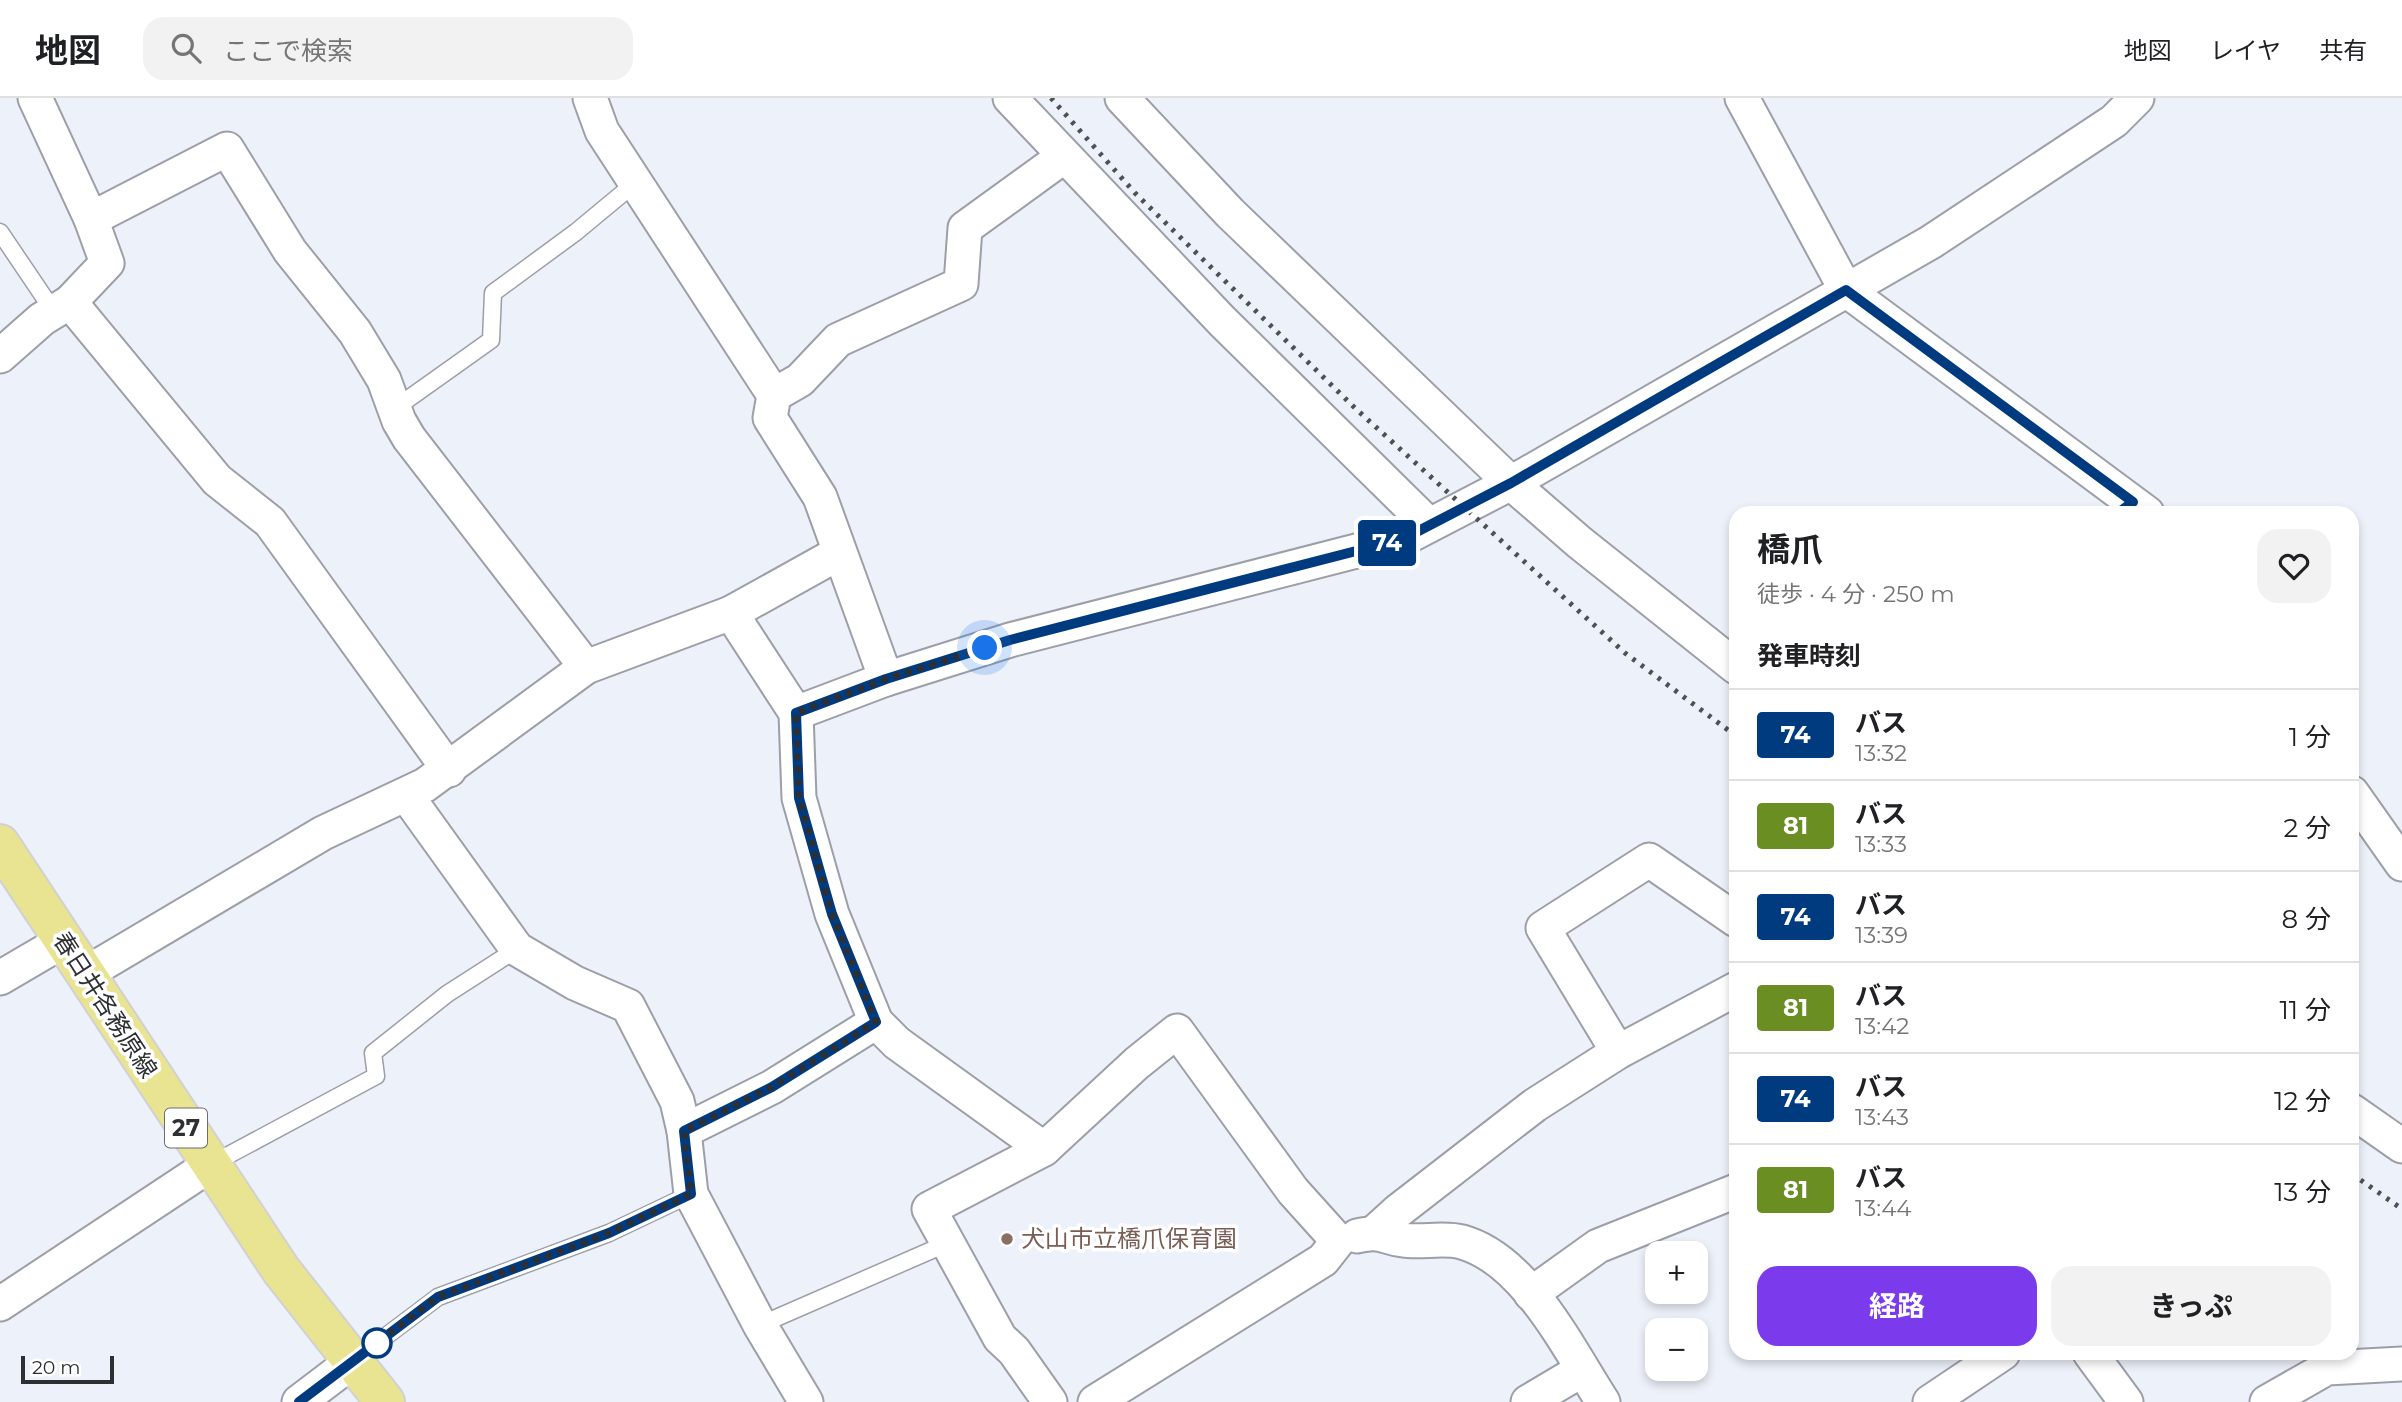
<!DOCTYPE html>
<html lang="ja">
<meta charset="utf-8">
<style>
:root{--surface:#fff;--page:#f2f2f2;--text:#202124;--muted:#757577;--line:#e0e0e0;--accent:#7c3aed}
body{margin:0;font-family:Montserrat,"Noto Sans JP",sans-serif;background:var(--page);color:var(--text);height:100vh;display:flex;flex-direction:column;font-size:26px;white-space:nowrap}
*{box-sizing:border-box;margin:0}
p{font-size:23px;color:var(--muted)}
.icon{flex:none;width:38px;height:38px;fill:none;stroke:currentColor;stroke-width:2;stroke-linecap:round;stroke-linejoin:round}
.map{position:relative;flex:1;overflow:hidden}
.side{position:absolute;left:1729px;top:408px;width:630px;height:854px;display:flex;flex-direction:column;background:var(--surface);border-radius:21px;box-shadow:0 4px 10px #0003}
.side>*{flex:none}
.badge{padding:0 14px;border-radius:5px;font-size:24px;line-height:46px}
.buttons{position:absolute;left:1645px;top:1143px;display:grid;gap:14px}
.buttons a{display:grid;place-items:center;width:63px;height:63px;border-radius:14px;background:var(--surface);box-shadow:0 4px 10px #0003;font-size:35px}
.scale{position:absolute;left:21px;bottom:18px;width:93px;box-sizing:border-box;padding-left:7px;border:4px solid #2d2f32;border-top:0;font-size:19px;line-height:24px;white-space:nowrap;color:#2d2f32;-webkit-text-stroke:5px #fff;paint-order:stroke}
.you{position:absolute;width:35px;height:35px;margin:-18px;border:5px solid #fff;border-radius:50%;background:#1a73e8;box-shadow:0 0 0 10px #1a73e833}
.map>.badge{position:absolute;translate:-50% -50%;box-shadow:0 0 0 4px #fff}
h2{padding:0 28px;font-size:26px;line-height:63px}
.round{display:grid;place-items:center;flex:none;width:74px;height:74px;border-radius:21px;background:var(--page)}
.head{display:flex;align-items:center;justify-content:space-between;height:119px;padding:0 28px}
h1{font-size:33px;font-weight:700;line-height:52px}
.action{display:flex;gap:14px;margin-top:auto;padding:14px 28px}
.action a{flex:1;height:80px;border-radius:21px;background:var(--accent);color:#fff;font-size:28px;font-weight:700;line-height:80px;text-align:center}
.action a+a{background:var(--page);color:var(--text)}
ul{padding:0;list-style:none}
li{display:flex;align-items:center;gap:21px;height:91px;padding:0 28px;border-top:2px solid var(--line)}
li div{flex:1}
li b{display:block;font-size:26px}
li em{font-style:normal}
li .badge{min-width:77px;font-weight:700;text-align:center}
header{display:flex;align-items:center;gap:42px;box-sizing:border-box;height:98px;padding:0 35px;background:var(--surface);border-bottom:2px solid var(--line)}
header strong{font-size:33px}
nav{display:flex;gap:38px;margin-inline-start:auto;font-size:24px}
.search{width:490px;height:63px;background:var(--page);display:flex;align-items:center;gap:18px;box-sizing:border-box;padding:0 24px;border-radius:21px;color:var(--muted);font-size:26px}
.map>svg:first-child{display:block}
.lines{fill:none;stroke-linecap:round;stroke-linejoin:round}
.service-casing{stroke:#9c9fa8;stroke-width:19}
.minor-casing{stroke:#9c9fa8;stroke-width:37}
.primary-casing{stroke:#d1d1d2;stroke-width:42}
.service{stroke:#fff;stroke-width:16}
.minor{stroke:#fff;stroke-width:33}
.primary{stroke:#e9e492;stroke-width:38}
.rail{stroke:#4d5054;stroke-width:5;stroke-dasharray:3.5 7;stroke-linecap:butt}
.line-casing{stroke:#fff;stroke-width:16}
.line{stroke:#003b80;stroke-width:10}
.walk{stroke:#2d2f32;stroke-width:7;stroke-dasharray:0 12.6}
.education-dot{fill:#8d6e63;stroke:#fff;stroke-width:2.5}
.stop-dot{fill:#fff;stroke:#003b80;stroke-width:3.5}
.labels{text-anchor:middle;stroke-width:7;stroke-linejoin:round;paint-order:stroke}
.shield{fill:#fff;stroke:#6c6d70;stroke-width:2}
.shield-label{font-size:23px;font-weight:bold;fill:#2d2f32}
.street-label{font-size:24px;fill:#2d2f32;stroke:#fff}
.education-label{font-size:24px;fill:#785e54;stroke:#fff;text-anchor:start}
</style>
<header>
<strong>地図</strong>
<div class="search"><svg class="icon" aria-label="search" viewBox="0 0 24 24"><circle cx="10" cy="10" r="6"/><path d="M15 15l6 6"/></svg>ここで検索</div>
<nav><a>地図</a><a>レイヤ</a><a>共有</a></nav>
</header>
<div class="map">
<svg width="2402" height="1304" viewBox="0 0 2402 1304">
<rect width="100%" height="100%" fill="#edf1fa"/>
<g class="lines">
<g class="service-casing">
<g id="service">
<polyline points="0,134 54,214"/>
<polyline points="394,311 491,242 493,195 576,134 635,85"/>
<polyline points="210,1067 376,978 373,955 447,896 517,851"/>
<polyline points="760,1227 948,1145"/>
<polyline points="353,1263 438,1199 609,1135 691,1096"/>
</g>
</g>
<g class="minor-casing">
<g id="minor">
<polyline points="35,0 91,121 107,165 70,204"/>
<polyline points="590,0 602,33 774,297 770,320 820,399 886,581"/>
<polyline points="1010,0 1222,223 1429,427"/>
<polyline points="1122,0 1230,115 1511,385 1579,444 1736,569"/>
<polyline points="1742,0 1846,192 2147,415"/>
<polyline points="91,121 227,51 290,153 355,234 384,282 399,323 409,340 586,569"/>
<polyline points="0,258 42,221 70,204 217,382 270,424 449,672"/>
<polyline points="774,297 800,282 838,242 961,186 965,130 1063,59"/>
<polyline points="731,515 839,455"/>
<polyline points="796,615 886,581 1010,542 1403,441 1511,385 1931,144 2114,23 2137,0"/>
<polyline points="2352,695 2402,766"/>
<polyline points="407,698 517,851 575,885 628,908 677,1003 684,1033 772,989 876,924"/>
<polyline points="85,876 323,735 425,687 586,569 731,515 796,615 799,700 832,816 876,924 897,945 1044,1051"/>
<polyline points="0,880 63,843"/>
<polyline points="1618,954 1543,830 1649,762 1736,822"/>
<polyline points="2352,1013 2402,1048"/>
<polyline points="684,1033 691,1096 760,1227 806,1304"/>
<polyline points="1376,1133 1398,1113 1535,1007 1618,954 1736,891"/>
<path d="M1357,1138C1382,1132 1381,1139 1403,1142C1422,1145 1443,1139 1462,1144C1526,1162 1568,1250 1603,1304"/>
<polyline points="1531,1196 1598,1148 1736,1093"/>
<polyline points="0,1206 210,1067"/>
<polyline points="2090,1255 2126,1304"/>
<polyline points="299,1304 353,1263"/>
<polyline points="1050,1304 1014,1253 1000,1240 929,1111 1044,1051 1137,965 1177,933 1293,1093 1338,1143 1323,1162 1095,1304"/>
<polyline points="1528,1304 1582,1272"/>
<polyline points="1930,1304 2003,1255"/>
<polyline points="2267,1304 2327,1270 2402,1266"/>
</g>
</g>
<g class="primary-casing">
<polyline id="primary" points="0,746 281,1172 385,1304"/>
</g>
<use href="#service" class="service"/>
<use href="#minor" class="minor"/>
<use href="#primary" class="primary"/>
<g class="rail">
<polyline points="1051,0 1135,95 1356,311 1625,555 1736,638"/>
<polyline points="2352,1076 2402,1111"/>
</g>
</g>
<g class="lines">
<g class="line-casing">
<polyline id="line" points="299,1304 438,1199 609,1135 691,1096 684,1033 772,989 876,924 832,816 799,700 796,615 886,581 1010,542 1403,441 1511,385 1846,192 2133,404 2118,415"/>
</g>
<use href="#line" class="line"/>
<polyline class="walk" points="377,1245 374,1247 438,1199 609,1135 691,1096 684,1033 772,989 876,924 832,816 799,700 796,615 886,581 985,550"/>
</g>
<circle class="education-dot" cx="1007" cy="1141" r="7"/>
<circle class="stop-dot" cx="377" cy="1245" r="14"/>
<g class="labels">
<rect class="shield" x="165" y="1010.5" width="42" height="39" rx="5"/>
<g class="shield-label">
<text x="186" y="1038">27</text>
</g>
<g class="street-label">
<text transform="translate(105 907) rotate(57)" y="8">春日井各務原線</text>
</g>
<g class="education-label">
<text x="1021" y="1149">犬山市立橋爪保育園</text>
</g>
</g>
</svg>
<div class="buttons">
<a>+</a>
<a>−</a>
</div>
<div class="scale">20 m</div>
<div class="you" style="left:985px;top:550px"></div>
<b class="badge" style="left:1387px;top:445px;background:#003b80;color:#fff">74</b>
<section class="side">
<div class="head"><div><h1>橋爪</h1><p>徒歩 · 4 分 · 250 m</p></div><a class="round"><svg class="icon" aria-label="heart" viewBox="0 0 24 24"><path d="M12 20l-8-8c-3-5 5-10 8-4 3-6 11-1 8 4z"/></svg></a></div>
<h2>発車時刻</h2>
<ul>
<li><span class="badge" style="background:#003b80;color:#fff">74</span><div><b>バス</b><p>13:32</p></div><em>1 分</em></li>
<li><span class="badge" style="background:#6b8e23;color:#fff">81</span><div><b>バス</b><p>13:33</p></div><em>2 分</em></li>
<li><span class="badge" style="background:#003b80;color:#fff">74</span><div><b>バス</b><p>13:39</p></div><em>8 分</em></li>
<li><span class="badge" style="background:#6b8e23;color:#fff">81</span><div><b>バス</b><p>13:42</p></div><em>11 分</em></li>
<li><span class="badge" style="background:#003b80;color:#fff">74</span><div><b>バス</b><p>13:43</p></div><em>12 分</em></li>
<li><span class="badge" style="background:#6b8e23;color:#fff">81</span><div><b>バス</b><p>13:44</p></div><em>13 分</em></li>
</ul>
<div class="action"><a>経路</a><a>きっぷ</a></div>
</section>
</div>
